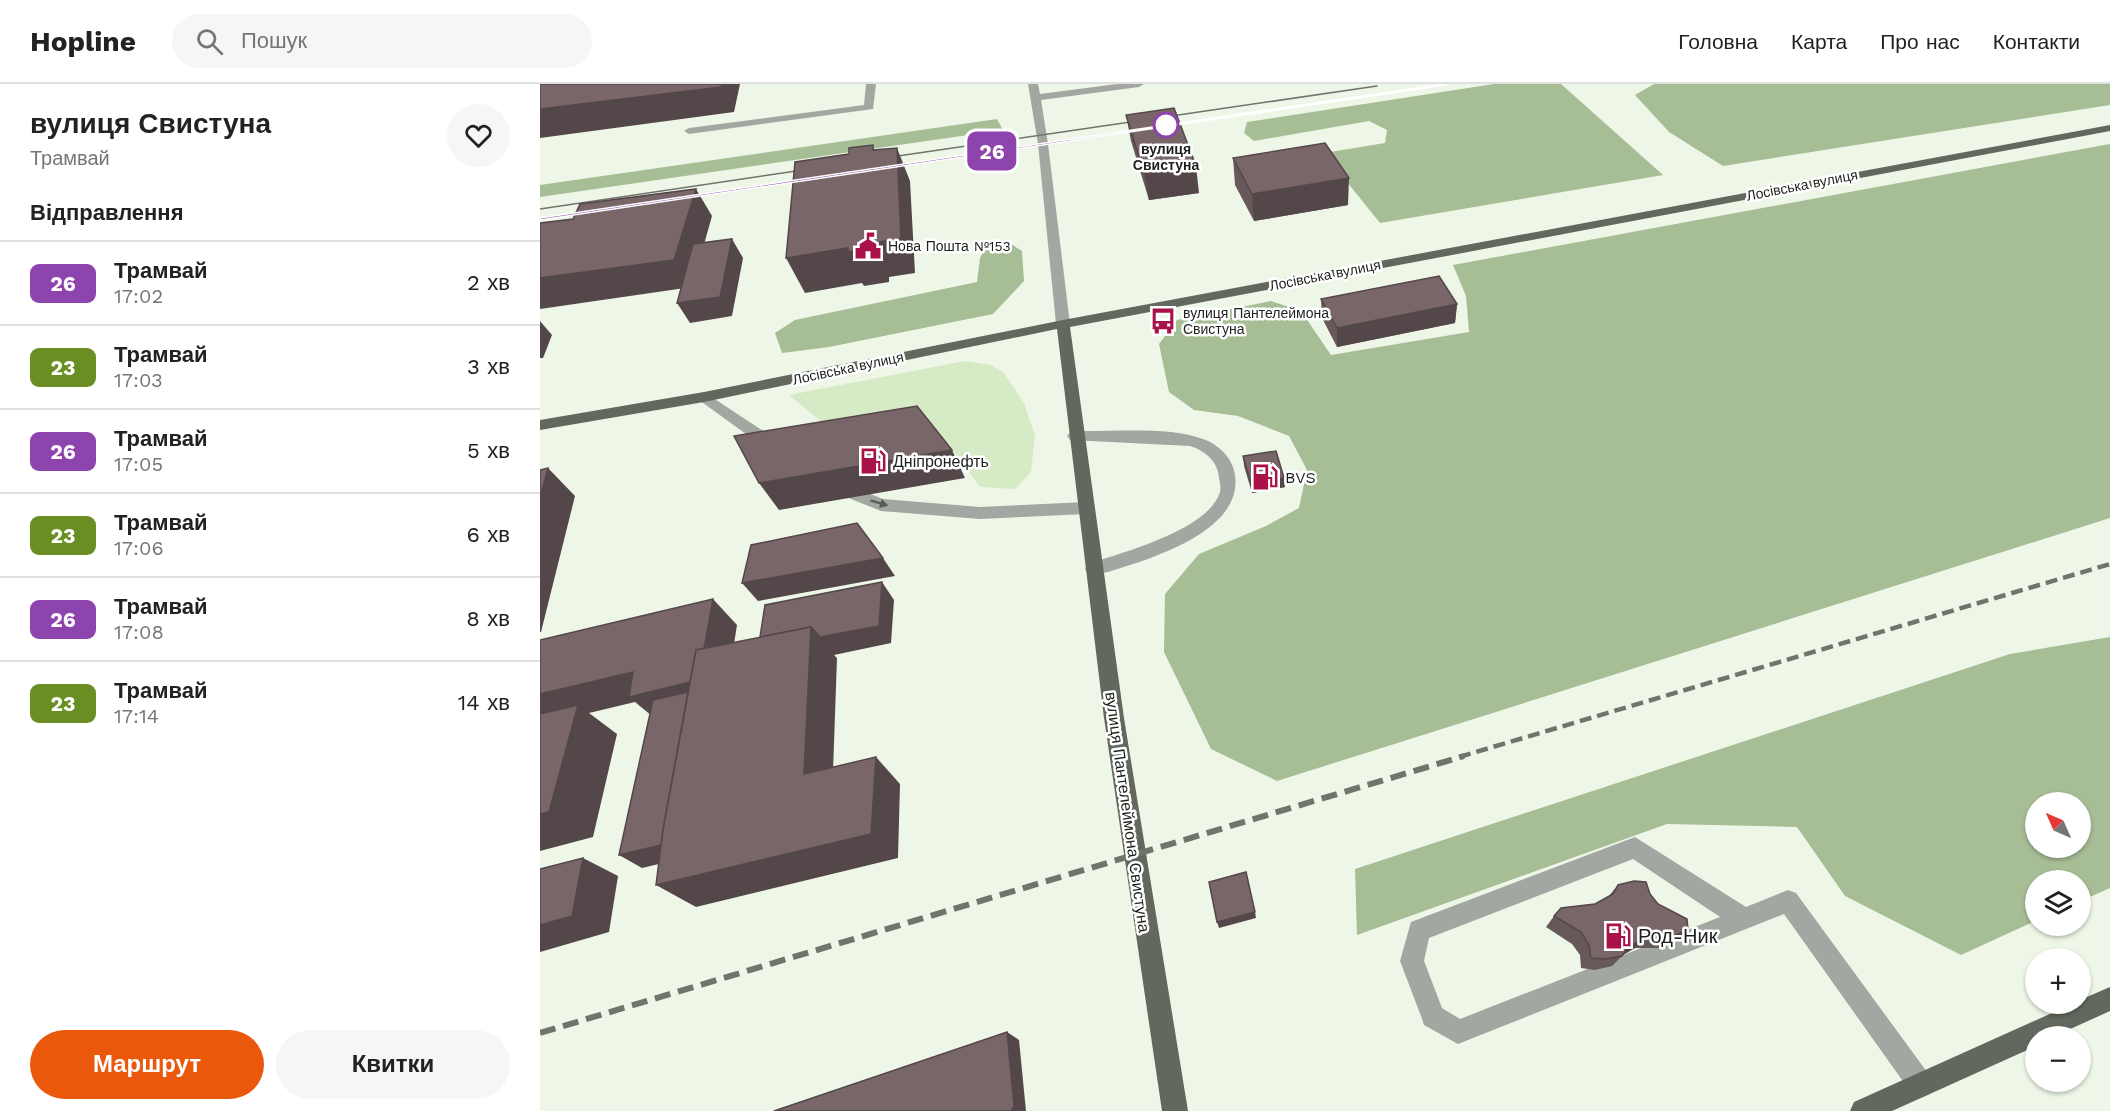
<!DOCTYPE html>
<html lang="uk">
<meta charset="utf-8">
<style>
:root{--surface:#fff;--page:#f6f6f6;--text:#222;--muted:#767676;--line:#e0e0e0;--accent:#ea580c}
body{margin:0;font-family:"Work Sans",sans-serif;background:var(--page);color:var(--text);height:100vh;display:flex;flex-direction:column;font-size:22px;white-space:nowrap}
*{box-sizing:border-box;margin:0}
p{font-size:20px;color:var(--muted)}
.icon{flex:none;width:33px;height:33px;fill:none;stroke:currentColor;stroke-width:2;stroke-linecap:round;stroke-linejoin:round}
.map{position:relative;flex:1;overflow:hidden}
.sheet{display:flex;flex-direction:column;background:var(--surface);width:540px}
.sheet>*{flex:none}
.badge{padding:0 12px;border-radius:9px;font-size:21px;line-height:39px}
.needle{width:39px;rotate:315deg}
.tools{position:absolute;left:1485px;top:708px;display:grid;gap:12px}
.tools a{display:grid;place-items:center;width:66px;height:66px;border-radius:50%;background:var(--surface);box-shadow:0 2px 4px #0004;font-size:30px}
.map>.badge{position:absolute;translate:-50% -50%;box-shadow:0 0 0 3px #fff}
h2{padding:0 30px;font-size:22px;line-height:54px}
.round{display:grid;place-items:center;flex:none;width:63px;height:63px;border-radius:32px;background:var(--page)}
.overview{display:flex;align-items:center;justify-content:space-between;height:102px;padding:0 30px}
h1{font-size:28px;font-weight:700;line-height:45px}
.primary-button{display:flex;gap:12px;margin-top:auto;padding:12px 30px}
.primary-button a{flex:1;height:69px;border-radius:36px;background:var(--accent);color:#fff;font-size:24px;font-weight:700;line-height:69px;text-align:center}
.primary-button a+a{background:var(--page);color:var(--text)}
ul{padding:0;list-style:none}
li{display:flex;align-items:center;gap:18px;height:84px;padding:0 30px;border-top:2px solid var(--line)}
li div{flex:1}
li b{display:block;font-size:22px}
li em{font-style:normal}
li .badge{min-width:66px;font-weight:700;text-align:center}
header{display:flex;align-items:center;gap:36px;box-sizing:border-box;height:84px;padding:0 30px;background:var(--surface);border-bottom:2px solid var(--line)}
header strong{font-size:28px}
nav{display:flex;gap:33px;margin-inline-start:auto;font-size:21px}
.search{width:420px;height:54px;background:var(--page);display:flex;align-items:center;gap:15px;box-sizing:border-box;padding:0 21px;border-radius:33px;color:var(--muted);font-size:22px}
main{display:flex;flex:1;min-height:0}
.map>svg:first-child{display:block}
.green{fill:#d5eac5}
.forest{fill:#a7bd96;fill-rule:evenodd}
.lines{fill:none;stroke-linecap:round;stroke-linejoin:round}
.minor{fill:#a3a7a1;fill-rule:evenodd}
.major{fill:#62685d;fill-rule:evenodd}
.tram{stroke:#70756c;stroke-width:1.5}
.rail-far1{stroke:#70756c;stroke-width:4.5;stroke-dasharray:12 6;stroke-linecap:butt}
.rail{stroke:#70756c;stroke-width:6;stroke-dasharray:16 8;stroke-linecap:butt}
.wall{fill:#67585a}
.shaded-wall{fill:#54474a}
.building{fill:#786669;stroke:#54474a;stroke-width:1.5}
.oneway{fill:#595d57}
.line{fill:#8e44ad;stroke:#fff;stroke-width:1.5}
.stop-dot{fill:#fff;stroke:#8e44ad;stroke-width:3}
.labels{text-anchor:middle;stroke-width:5;stroke-linejoin:round;paint-order:stroke}
.far-stop-label{font-size:14px;font-weight:bold;fill:#1d201b;stroke:#fff}
.far-street-label{font-size:14px;fill:#1d201b;stroke:#fff}
.far-poi-label{font-size:14px;fill:#1d201b;stroke:#fff;text-anchor:start}
.poi-label{font-size:16px;fill:#1d201b;stroke:#fff;text-anchor:start}
.street-label{font-size:16px;fill:#1d201b;stroke:#fff}
.near-poi-label{font-size:20px;fill:#1d201b;stroke:#fff;text-anchor:start}
</style>
<header>
<strong>Hopline</strong>
<div class="search"><svg class="icon" aria-label="search" viewBox="0 0 24 24"><circle cx="10" cy="10" r="6"/><path d="M15 15l6 6"/></svg>Пошук</div>
<nav><a>Головна</a><a>Карта</a><a>Про нас</a><a>Контакти</a></nav>
</header>
<main>
<section class="sheet">
<div class="overview"><div><h1>вулиця Свистуна</h1><p>Трамвай</p></div><a class="round"><svg class="icon" aria-label="heart" viewBox="0 0 24 24"><path d="M12 20l-8-8c-3-5 5-10 8-4 3-6 11-1 8 4z"/></svg></a></div>
<h2>Відправлення</h2>
<ul>
<li><span class="badge" style="background:#8e44ad;color:#fff">26</span><div><b>Трамвай</b><p>17:02</p></div><em>2 хв</em></li>
<li><span class="badge" style="background:#6b8e23;color:#fff">23</span><div><b>Трамвай</b><p>17:03</p></div><em>3 хв</em></li>
<li><span class="badge" style="background:#8e44ad;color:#fff">26</span><div><b>Трамвай</b><p>17:05</p></div><em>5 хв</em></li>
<li><span class="badge" style="background:#6b8e23;color:#fff">23</span><div><b>Трамвай</b><p>17:06</p></div><em>6 хв</em></li>
<li><span class="badge" style="background:#8e44ad;color:#fff">26</span><div><b>Трамвай</b><p>17:08</p></div><em>8 хв</em></li>
<li><span class="badge" style="background:#6b8e23;color:#fff">23</span><div><b>Трамвай</b><p>17:14</p></div><em>14 хв</em></li>
</ul>
<div class="primary-button"><a>Маршрут</a><a>Квитки</a></div>
</section>
<div class="map">
<svg width="1570" height="1027" viewBox="0 0 1570 1027">
<rect width="100%" height="100%" fill="#eef7e7"/>
<polygon class="green" points="425,277 451,281 464,289 484,319 495,352 491,388 475,405 440,403 397,346 296,350 249,311"/>
<g class="forest">
<polygon points="954,0 1021,0 1123,91 840,139 799,88 790,68 845,59 847,46 829,37 714,57 704,49 707,38"/>
<polygon points="1114,0 1570,0 1570,21 1183,82 1129,48 1095,11"/>
<polygon points="457,35 463,46 0,113 0,101"/>
<polygon points="1570,60 1570,434 737,697 671,665 624,568 625,510 659,470 726,442 759,424 767,386 749,352 698,332 654,326 629,308 619,260 637,236 731,217 761,227 791,271 929,248 926,212 913,181"/>
<polygon points="468,158 482,167 484,197 453,230 289,263 242,269 235,249 255,236 437,198 440,174 446,163"/>
<path d="M1570,553V804L1541,817L1540,796H1496L1495,837L1421,871L1305,812L1257,743L1127,740L817,851L815,785L1470,570ZM1496,718H1540V764H1496Z"/>
</g>
<g class="lines">
<g class="minor">
<polygon points="326,0 336,0 333,25 149,50 144,47 149,44 324,21"/>
<polygon points="488,0 498,0 500,10 577,0 604,0 599,3 501,16 508,60 530,240 523,244 516,240 498,60"/>
<polygon points="164,308 240,358 242,362 240,366 228,366 159,316 157,313 159,310"/>
<path d="M535,347C571,348 630,342 663,355C678,360 693,374 695,391C704,451 598,479 554,492L548,490L545,485L548,480C581,469 669,446 680,408C681,404 680,399 679,394C678,377 665,367 650,362L530,356L527,352L530,348Z"/>
<polygon points="297,397 343,415 440,423 546,418 552,420 554,424 552,428 546,430 440,435 341,427 291,407 289,403 291,399"/>
<path d="M1095,753L1206,823L1248,806L1256,809L1390,992L1394,1001L1390,1010L1381,1014L1372,1010L1244,830L918,960L884,941L881,932L860,877L871,838ZM1093,775L1180,833L920,935L902,924L884,877L889,854Z"/>
</g>
<g class="major">
<polygon points="1570,41 1570,47 530,243 584,634 648,1027 622,1027 564,634 517,245 164,318 0,346 0,336 164,308 523,236"/>
<polygon points="1570,903 1570,927 1515,952 1496,952 1496,962 1352,1027 1310,1027 1314,1018 1532,920 1540,920 1540,916"/>
</g>
<g class="tram">
<polyline points="344,74 837,2"/>
<polyline points="0,125 270,85"/>
</g>
<polyline class="rail-far1" points="919,673 1570,480"/>
<polyline class="rail" points="0,949 924,672"/>
</g>
<g class="wall">
<polygon points="586,31 659,109 609,116 591,57"/>
<polygon points="693,74 808,121 714,137 695,101"/>
<polygon points="781,215 917,220 915,239 797,263 782,234"/>
<polygon points="703,372 745,403 712,409 704,382"/>
<polygon points="1078,801 1110,810 1118,820 1148,846 1135,857 1119,864 1095,864 1083,871 1072,882 1055,886 1041,884 1040,871 1032,860 1006,843 1014,832 1055,820 1068,813"/>
</g>
<g class="shaded-wall">
<polygon points="182,0 200,0 194,28 0,54 0,25"/>
<polygon points="357,64 370,97 375,189 349,193 349,198 324,202 322,199 265,209 246,174 334,159"/>
<polygon points="656,82 659,109 609,116 604,89"/>
<polygon points="809,94 808,121 714,137 712,110"/>
<polygon points="156,105 172,132 152,203 0,225 0,194"/>
<polygon points="192,155 203,174 192,232 150,239 137,219"/>
<polygon points="917,220 915,239 797,263 797,244"/>
<polygon points="0,237 12,251 3,274 0,274"/>
<polygon points="412,366 425,394 239,426 219,399"/>
<polygon points="8,384 35,412 1,548 0,548 0,414"/>
<polygon points="744,394 745,403 712,409 711,400"/>
<polygon points="343,474 355,492 218,517 202,499"/>
<polygon points="342,498 354,516 351,559 294,571 297,574 292,716 264,690 271,543"/>
<polygon points="173,515 197,541 161,770 102,784 79,771 118,637 95,618 49,629 77,650 53,753 0,767 0,610"/>
<polygon points="336,673 360,700 358,774 156,823 116,801"/>
<polygon points="43,774 78,792 69,848 0,868 0,841"/>
<polygon points="715,828 716,834 679,844 677,838"/>
<polygon points="1148,846 1135,857 1119,864 1131,853"/>
<polygon points="1107,853 1095,864 1077,874 1088,863"/>
<polygon points="467,948 479,956 486,1027 471,1027"/>
</g>
<g class="building">
<polygon points="0,0 182,0 181,3 0,25"/>
<polygon points="634,24 656,82 604,89 586,31"/>
<polygon points="785,59 809,94 712,110 693,74"/>
<polygon points="333,61 333,66 357,64 361,154 334,159 334,163 308,168 308,164 246,174 255,78 309,70 309,64"/>
<polygon points="156,105 134,176 0,194 0,139 33,135 40,120"/>
<polygon points="192,155 180,213 137,219 153,160"/>
<polygon points="899,192 917,220 797,244 781,215"/>
<polygon points="377,322 412,366 219,399 194,352"/>
<polygon points="736,367 744,394 711,400 703,372"/>
<polygon points="8,384 0,414 0,386"/>
<polygon points="317,439 343,474 202,499 211,461"/>
<polygon points="342,498 339,542 280,553 271,543 220,553 225,521"/>
<polygon points="173,515 164,565 156,566 150,598 89,613 93,588 0,610 0,556"/>
<polygon points="271,543 264,690 336,673 331,750 116,801 123,745 156,566"/>
<polygon points="148,608 123,745 121,761 79,771 113,616"/>
<polygon points="38,621 9,728 0,730 0,630"/>
<polygon points="43,774 32,832 0,841 0,785"/>
<polygon points="706,788 715,828 677,838 669,798"/>
<polygon points="1094,797 1106,798 1110,810 1118,820 1147,835 1148,846 1131,853 1107,853 1088,863 1082,872 1065,875 1051,874 1049,861 1041,848 1014,832 1021,824 1055,820 1073,810 1078,801"/>
<polygon points="467,948 474,1022 471,1027 234,1027"/>
</g>
<defs><path id="oneway-solid" d="M-6-.8H1V-3.2L6.5 0L1 3.2V.8H-6Z" transform="scale(1.5)"/></defs>
<use class="oneway" href="#oneway-solid" transform="translate(339 419) rotate(17)"/>
<polygon class="line" points="903,0 905,1 0,136 0,134"/>
<defs>
<g id="civic-bare" transform="scale(2.07)"><path d="M-.6-6.5H3V-4.5H.6V-3L4-1V1h2V6H-6V1h2V-1L-.6-3ZM-1.2 2.5V6h2.4V2.5Z" fill="#a81248" stroke="#fff" stroke-width="2.5" paint-order="stroke"/></g>
<g id="bus-bare" transform="scale(2.07)"><path d="M-5-6H5V4H4V6H2V4H-2V6H-4V4H-5ZM-3.5-4V0h7V-4ZM-3.5 1.2v1.5H-2V1.2ZM2 1.2v1.5H3.5V1.2Z" fill="#a81248" stroke="#fff" stroke-width="2.5" paint-order="stroke"/></g>
<g id="fuel-bare" transform="scale(2.07)"><path d="M-5.5-6h7V0h2V4h1.3V-2.5L3-4.5l.8-.8L6-3V5H2.5V1h-1V6h-7ZM-4.2-4.7v3.2H.2V-4.7Z" fill="#a81248" stroke="#fff" stroke-width="2.5" paint-order="stroke"/></g>
</defs>
<g fill-rule="evenodd">
<use href="#civic-bare" x="328" y="162"/>
<use href="#bus-bare" x="623" y="237"/>
<use href="#fuel-bare" x="333" y="377"/>
<use href="#fuel-bare" x="725" y="393"/>
<use href="#fuel-bare" x="1078" y="852"/>
</g>
<circle class="stop-dot" cx="626" cy="41" r="12"/>
<g class="labels">
<g class="far-stop-label">
<text x="626" y="70">вулиця<tspan x="626" dy="16">Свистуна</tspan></text>
</g>
<g class="far-street-label">
<text transform="translate(1262 101) rotate(-11)" y="5">Лосівська вулиця</text>
<text transform="translate(785 191) rotate(-11)" y="5">Лосівська вулиця</text>
<text transform="translate(308 284) rotate(-12)" y="5">Лосівська вулиця</text>
</g>
<g class="far-poi-label">
<text x="348" y="167">Нова Пошта №153</text>
<text x="643" y="234">вулиця Пантелеймона<tspan x="643" dy="16">Свистуна</tspan></text>
</g>
<g class="poi-label">
<text x="353" y="383">Дніпронефть</text>
<text x="745" y="399">BVS</text>
</g>
<g class="street-label">
<text transform="translate(588 728) rotate(82)" y="6">вулиця Пантелеймона Свистуна</text>
</g>
<g class="near-poi-label">
<text x="1098" y="859">Род-Ник</text>
</g>
</g>
</svg>
<div class="tools">
<a><svg class="needle" viewBox="-14 -14 28 28"><path d="M0-13l5 13h-10z" fill="#e53935"/><path d="M0 13l5-13h-10z" fill="#767676"/></svg></a>
<a><svg class="icon" aria-label="layers" viewBox="0 0 24 24"><path d="M12 4l9 5-9 5-9-5zM3 14l9 5 9-5"/></svg></a>
<a>+</a>
<a>−</a>
</div>
<b class="badge" style="left:452px;top:67px;background:#8e44ad;color:#fff">26</b>
</div>
</main>
